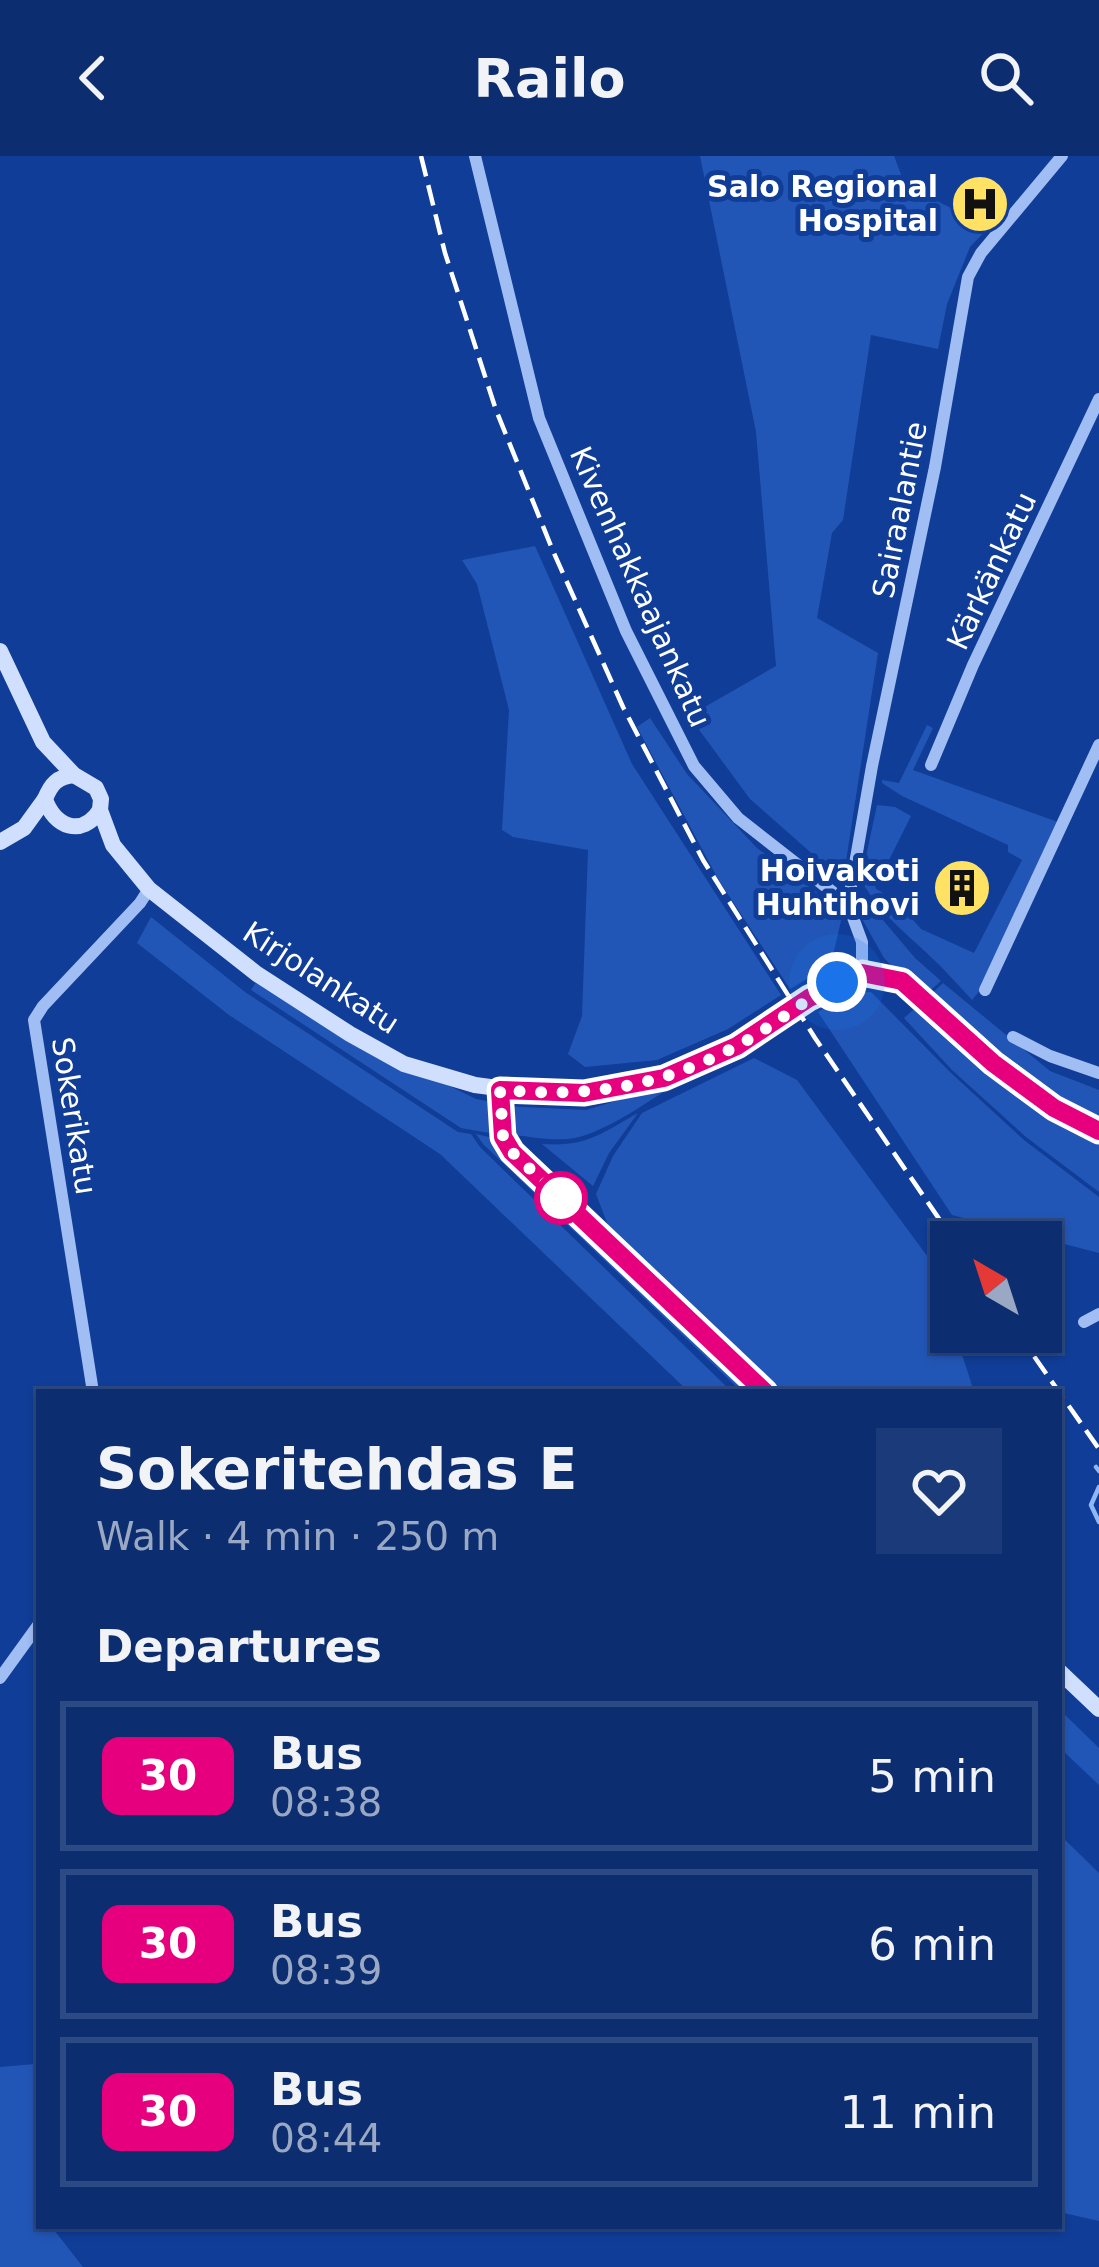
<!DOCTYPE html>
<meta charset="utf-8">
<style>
:root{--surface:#0c2e71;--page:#1a3a79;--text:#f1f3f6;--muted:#9aa8c3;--line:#2c4a84}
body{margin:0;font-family:"DejaVu Sans",sans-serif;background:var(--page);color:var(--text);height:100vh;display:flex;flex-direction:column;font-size:45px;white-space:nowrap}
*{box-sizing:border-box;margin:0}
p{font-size:39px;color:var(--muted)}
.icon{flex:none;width:66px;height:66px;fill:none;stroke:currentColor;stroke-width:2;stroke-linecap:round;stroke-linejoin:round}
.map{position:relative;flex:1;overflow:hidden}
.drawer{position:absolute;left:36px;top:1233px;width:1026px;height:840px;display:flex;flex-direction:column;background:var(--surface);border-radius:0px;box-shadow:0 3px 9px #0004,0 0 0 3px var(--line)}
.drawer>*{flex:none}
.badge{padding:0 24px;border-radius:18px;font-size:42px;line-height:78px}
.needle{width:78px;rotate:321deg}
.fabs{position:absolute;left:930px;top:1065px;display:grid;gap:24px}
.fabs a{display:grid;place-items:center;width:132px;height:132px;border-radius:0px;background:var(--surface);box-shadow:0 3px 9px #0004,0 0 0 3px var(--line);font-size:60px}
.you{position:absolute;width:60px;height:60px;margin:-30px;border:9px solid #fff;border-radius:50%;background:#1a73e8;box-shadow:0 0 0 18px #1a73e833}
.map>.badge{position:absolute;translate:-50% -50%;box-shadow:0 0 0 6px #fff}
h2{padding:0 60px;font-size:45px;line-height:108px}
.round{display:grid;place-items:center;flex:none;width:126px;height:126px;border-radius:0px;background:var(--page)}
.summary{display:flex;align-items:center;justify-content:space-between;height:204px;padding:0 60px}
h1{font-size:57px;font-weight:600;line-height:90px}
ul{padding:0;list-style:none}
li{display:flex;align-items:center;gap:36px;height:150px;margin:0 24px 18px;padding:0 36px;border:6px solid var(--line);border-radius:0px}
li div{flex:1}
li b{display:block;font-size:45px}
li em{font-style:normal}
li .badge{min-width:132px;font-weight:700;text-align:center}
header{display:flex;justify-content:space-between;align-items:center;height:156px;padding:0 60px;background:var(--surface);font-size:54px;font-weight:600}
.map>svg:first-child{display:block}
.green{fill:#2256b6}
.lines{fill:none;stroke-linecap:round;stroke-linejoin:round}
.stream{stroke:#91b6f8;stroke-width:4.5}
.street{stroke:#a0bdf4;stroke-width:12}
.secondary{stroke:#cfdffd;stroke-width:16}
.rail{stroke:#fff;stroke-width:4.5;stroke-dasharray:21 9;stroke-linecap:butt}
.secondary-bridge{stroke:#cfdffd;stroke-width:16}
.line-casing{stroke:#fff;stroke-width:27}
.line{stroke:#e6007e;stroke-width:18}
.walk{stroke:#fff;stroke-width:12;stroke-dasharray:0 21.6}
.stop-dot{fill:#fff;stroke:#e6007e;stroke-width:6}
.labels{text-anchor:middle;stroke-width:10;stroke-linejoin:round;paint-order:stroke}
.poi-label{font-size:30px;font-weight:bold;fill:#fff;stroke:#103d97;text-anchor:end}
.street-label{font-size:30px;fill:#fff;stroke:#103d97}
</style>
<header><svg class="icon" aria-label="back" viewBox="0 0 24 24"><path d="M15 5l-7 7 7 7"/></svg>Railo<svg class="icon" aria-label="search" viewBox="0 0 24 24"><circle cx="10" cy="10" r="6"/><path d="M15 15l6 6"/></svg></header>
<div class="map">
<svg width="1099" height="2111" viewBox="0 0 1099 2111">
<rect width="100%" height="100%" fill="#103d97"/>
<g class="green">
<polygon points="700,0 894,0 905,29 989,71 970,91 947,148 938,193 871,179 843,364 832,377 817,462 878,497 843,725 750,643 689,560 776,510 756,276"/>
<polygon points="535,390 632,608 781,839 728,873 657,904 585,911 568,898 582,860 588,694 513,681 502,674 509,554 477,428 462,404"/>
<polygon points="650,562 687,618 757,692 843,756 833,799 815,818 790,833 718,723 637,571"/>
<path d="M927,569L933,572L913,614L1058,666L981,833L972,844C959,830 946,815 932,802C906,777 879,757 861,724L877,649L895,651L911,660L875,732L897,746L921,773L974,797L1022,704L1008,696V689L902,640L882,627V624L899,627Z"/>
<polygon points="866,744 915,802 941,825 923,841 884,802 857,754"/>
<polygon points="151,761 245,836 458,976 471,978 480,991 732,1236 689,1236 440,998 229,859 137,787"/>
<polygon points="259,821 377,894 476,943 498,947 501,979 461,972 251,834"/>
<polygon points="943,827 1050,915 1099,934 1099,973 1055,950 926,843"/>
<polygon points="855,836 871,836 950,916 1024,984 1099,1041 1099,1097 952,1059 818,856"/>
<polygon points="923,845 1099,977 1099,1036 1026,981 952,914 904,862"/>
<polygon points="754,902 797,924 936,1112 951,1162 951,1176 955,1176 974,1236 775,1236 687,1155 649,1110 611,1077 596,1038 613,1000 642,957"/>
<path d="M679,926C652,943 606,976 575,982C554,986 528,980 506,978L505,950L586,954Z"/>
<path d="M638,957L609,997L593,1030L542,988C587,991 600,978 638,957Z"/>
<polygon points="476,978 502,984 758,1236 742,1236 483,988"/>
<polygon points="1059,1553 1099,1592 1099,1629 1059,1591"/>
<polygon points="1059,1678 1099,1717 1099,2065 1059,2056"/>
<polygon points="35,1908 39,1951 39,2070 51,2070 83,2111 0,2111 0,1911"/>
</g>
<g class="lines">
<g class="stream">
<polyline points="1096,1311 1099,1315"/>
<polyline points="1099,1331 1091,1349 1099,1366"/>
</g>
<g class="street">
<polyline points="475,0 539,262 626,475 694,610 738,662 848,748 862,786 862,817"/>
<polyline points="931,609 973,509 1099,243"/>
<polyline points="848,748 872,610 935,311 968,121 981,97 1062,0"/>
<polyline points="985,834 1099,589"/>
<polyline points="1013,881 1050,900 1099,917"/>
<polyline points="1084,1166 1099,1158"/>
<polyline points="93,1236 34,864 43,850 140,747 149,733"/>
<polyline points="0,1522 39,1468"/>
</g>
<g class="secondary">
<polyline points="0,495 43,586 74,619 96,632 101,643 100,654 113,689 149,733 257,818 350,878 404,908 475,929 520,935 584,937 663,923 737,890 778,863"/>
<path d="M74,619C57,621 51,628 45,643C54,671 82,682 100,654"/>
<polyline points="0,686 24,672 45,643"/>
<polyline points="809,841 862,817 902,825 993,907 1054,952 1099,975"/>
<polyline points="500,933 503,981 512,996 765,1236"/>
<polyline points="1059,1515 1099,1553"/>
</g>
<g class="rail">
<polyline points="421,0 445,97 496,254 553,395 623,551 703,704 815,882 955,1086"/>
<polyline points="1017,1176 1099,1293"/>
</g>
<polyline class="secondary-bridge" points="778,863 809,841"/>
</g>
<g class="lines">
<g class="line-casing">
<polyline id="line" points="765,1236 512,996 503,981 500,934 584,937 664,922 737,890 809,842 862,817 902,825 993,907 1054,952 1099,975"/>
</g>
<use href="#line" class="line"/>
<path class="walk" d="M561,1042L512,996L503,981L500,934C588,941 655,933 735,891C770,873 801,846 837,826"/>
</g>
<defs>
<g id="hospital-disc" transform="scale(3)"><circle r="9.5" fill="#ffe163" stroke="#103d97"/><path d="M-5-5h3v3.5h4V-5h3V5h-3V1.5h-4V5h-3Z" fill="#111"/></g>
<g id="building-disc" transform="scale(3)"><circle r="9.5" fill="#ffe163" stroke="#103d97"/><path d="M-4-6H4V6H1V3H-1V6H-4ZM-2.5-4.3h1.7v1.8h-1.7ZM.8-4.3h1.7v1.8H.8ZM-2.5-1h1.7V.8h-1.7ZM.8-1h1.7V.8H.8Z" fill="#111"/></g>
</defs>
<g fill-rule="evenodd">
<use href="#hospital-disc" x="980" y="48"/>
<use href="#building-disc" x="962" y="732"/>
</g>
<circle class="stop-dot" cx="561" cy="1042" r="24"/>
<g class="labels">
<g class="poi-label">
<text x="938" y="41">Salo Regional<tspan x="938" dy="34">Hospital</tspan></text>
<text x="920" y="725">Hoivakoti<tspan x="920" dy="34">Huhtihovi</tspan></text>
</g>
<g class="street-label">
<text transform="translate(900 354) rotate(-79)" y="10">Sairaalantie</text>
<text transform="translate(992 415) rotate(-65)" y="10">Kärkänkatu</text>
<text transform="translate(640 431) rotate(66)" y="10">Kivenhakkaajankatu</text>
<text transform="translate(321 822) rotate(33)" y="10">Kirjolankatu</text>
<text transform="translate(74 960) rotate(81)" y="10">Sokerikatu</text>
</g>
</g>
</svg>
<div class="fabs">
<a><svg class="needle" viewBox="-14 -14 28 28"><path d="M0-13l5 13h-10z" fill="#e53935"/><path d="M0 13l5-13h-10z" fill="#9aa8c3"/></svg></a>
</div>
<div class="you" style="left:837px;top:826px"></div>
<section class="drawer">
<div class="summary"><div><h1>Sokeritehdas E</h1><p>Walk · 4 min · 250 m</p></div><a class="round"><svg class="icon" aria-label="heart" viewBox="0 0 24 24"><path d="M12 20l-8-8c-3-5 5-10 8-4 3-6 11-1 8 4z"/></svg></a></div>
<h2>Departures</h2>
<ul>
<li><span class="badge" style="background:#e6007e;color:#fff">30</span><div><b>Bus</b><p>08:38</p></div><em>5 min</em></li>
<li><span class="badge" style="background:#e6007e;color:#fff">30</span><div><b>Bus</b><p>08:39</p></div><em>6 min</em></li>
<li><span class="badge" style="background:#e6007e;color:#fff">30</span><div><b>Bus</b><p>08:44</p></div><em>11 min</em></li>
</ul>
</section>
</div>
